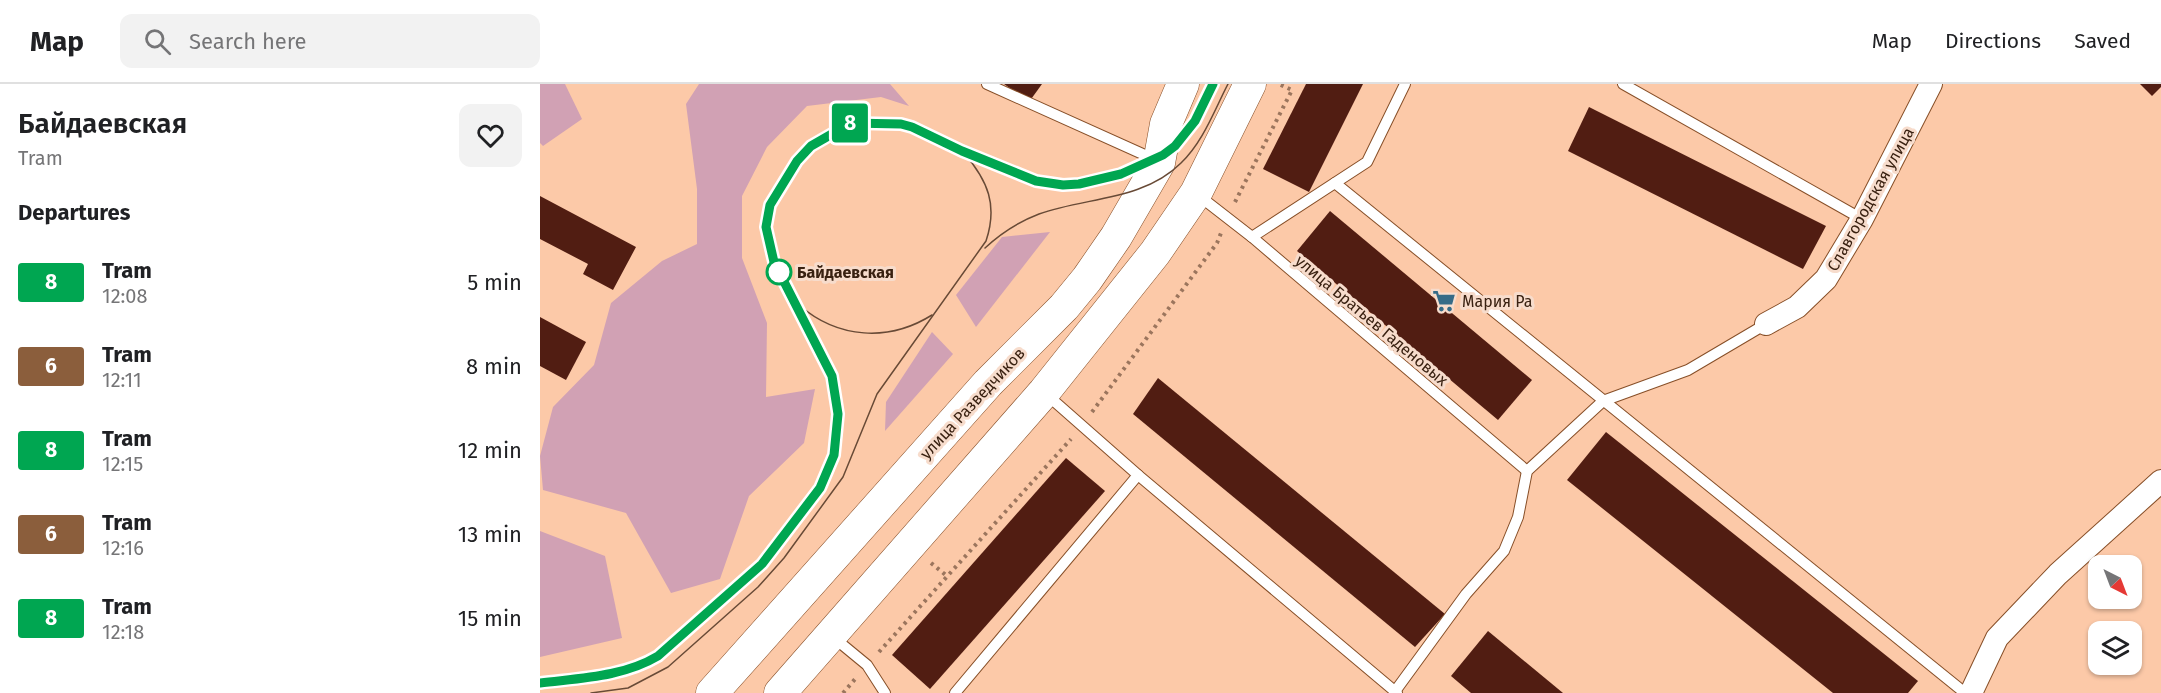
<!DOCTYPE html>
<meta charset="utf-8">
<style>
:root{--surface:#fff;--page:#f2f2f2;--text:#202124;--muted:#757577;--line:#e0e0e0}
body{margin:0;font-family:"Fira Sans",sans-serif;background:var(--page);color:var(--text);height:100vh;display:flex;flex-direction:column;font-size:22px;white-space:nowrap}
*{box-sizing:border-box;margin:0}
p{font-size:20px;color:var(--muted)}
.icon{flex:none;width:33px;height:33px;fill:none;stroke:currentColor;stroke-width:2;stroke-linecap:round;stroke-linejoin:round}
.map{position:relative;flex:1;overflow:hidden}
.drawer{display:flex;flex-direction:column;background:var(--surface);width:540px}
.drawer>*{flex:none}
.badge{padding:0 12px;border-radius:4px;font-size:21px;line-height:39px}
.needle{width:39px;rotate:138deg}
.buttons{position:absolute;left:1548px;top:471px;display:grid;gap:12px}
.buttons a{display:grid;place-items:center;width:54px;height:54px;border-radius:12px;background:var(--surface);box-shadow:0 2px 4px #0004;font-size:30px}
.map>.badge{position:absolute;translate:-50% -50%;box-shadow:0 0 0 3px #fff}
h2{padding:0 18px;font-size:22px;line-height:54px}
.round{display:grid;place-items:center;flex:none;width:63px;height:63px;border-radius:12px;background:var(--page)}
.headline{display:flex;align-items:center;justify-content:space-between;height:102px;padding:0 18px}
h1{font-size:28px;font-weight:600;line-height:45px}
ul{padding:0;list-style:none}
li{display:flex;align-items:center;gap:18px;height:84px;padding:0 18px}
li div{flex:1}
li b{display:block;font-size:22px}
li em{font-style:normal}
li .badge{min-width:66px;font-weight:700;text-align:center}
header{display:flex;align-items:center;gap:36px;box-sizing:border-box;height:84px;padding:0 30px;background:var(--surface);border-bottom:2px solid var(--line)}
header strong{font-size:28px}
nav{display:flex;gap:33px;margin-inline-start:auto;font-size:21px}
.search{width:420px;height:54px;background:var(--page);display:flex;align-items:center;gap:15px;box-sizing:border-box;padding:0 21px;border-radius:12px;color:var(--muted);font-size:22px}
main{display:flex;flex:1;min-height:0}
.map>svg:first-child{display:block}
.green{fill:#d1a1b4}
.building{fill:#511d12}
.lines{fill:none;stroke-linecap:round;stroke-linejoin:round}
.service-casing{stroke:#874f28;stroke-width:12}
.minor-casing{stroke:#874f28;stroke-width:24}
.secondary-casing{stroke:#874f28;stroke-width:33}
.path{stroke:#9b755d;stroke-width:4;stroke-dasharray:3 4.5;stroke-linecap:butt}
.service{stroke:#fff;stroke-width:10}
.minor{stroke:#fff;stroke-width:22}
.secondary{stroke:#fff;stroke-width:32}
.tram{stroke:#684a36;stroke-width:1.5}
.line-casing{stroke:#fff;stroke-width:14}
.line{stroke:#00a651;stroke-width:9}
.stop-dot{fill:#fff;stroke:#00a651;stroke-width:3}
.labels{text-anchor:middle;stroke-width:6;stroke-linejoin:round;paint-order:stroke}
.street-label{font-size:16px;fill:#392111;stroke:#f7dccc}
.stop-label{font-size:16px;font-weight:bold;fill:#392111;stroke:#f7dccc;text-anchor:start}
.poi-label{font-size:16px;fill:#392111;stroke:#f7dccc;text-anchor:start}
</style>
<header>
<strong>Map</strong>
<div class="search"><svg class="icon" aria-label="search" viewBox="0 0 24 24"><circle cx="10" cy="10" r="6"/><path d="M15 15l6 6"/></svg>Search here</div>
<nav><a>Map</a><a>Directions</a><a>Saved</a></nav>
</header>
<main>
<section class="drawer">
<div class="headline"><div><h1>Байдаевская</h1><p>Tram</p></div><a class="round"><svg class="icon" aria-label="heart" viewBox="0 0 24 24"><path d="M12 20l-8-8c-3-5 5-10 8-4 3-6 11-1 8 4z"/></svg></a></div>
<h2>Departures</h2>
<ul>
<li><span class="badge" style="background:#00a651;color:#fff">8</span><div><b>Tram</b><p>12:08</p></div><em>5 min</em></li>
<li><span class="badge" style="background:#8b5e3c;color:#fff">6</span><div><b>Tram</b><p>12:11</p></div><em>8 min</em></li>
<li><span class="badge" style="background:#00a651;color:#fff">8</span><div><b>Tram</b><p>12:15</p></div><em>12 min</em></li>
<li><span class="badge" style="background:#8b5e3c;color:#fff">6</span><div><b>Tram</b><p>12:16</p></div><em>13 min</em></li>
<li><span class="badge" style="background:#00a651;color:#fff">8</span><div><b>Tram</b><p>12:18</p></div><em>15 min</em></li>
</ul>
</section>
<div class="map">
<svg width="1621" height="609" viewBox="0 0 1621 609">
<rect width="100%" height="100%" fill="#fcc9a8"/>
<g class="green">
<polygon points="0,0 25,0 42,35 3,62 0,59"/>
<polygon points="159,0 350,0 369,22 341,13 267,22 227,63 202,112 202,174 227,239 226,313 275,305 264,359 209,412 180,495 131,509 86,429 3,406 0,372 13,323 54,281 71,219 122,177 157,160 157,105 146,20"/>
<polygon points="510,148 436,243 416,211 462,153"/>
<polygon points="392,248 413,270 345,347 346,318"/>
<polygon points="0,447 65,472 82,554 0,573"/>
</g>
<g class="building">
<polygon points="464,0 502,0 489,18"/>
<polygon points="766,0 823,0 769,108 723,85"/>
<polygon points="1600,0 1621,0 1621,3 1612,12"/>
<polygon points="1049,23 1286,142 1263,185 1028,67"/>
<polygon points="0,112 96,163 73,206 43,190 48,180 0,155"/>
<polygon points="790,127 992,296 958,336 757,167"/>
<polygon points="0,233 46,258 26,296 0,282"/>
<polygon points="618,294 905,530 875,563 593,330"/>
<polygon points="1066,348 1378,597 1368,609 1293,609 1027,396"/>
<polygon points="526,374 565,407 390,605 352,571"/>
<polygon points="948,547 1023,609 931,609 911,592"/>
</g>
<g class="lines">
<g class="service-casing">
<g id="service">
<polyline points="447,0 616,76"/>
<polyline points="1083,0 1322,135"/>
<polyline points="795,99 1425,609"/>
<polyline points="658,111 712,153 987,387"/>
<polyline points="712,153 827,78 865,0"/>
<polyline points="598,391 857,609"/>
<polyline points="293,553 327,581 345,609"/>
<polyline points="856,606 926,510 964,467 978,433 987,387 1063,317 1148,286 1226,240"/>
<polyline points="415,609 598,391 506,310"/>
</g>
</g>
<g class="minor-casing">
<g id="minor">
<polyline points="1226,240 1257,223 1286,195 1322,135 1391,0"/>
<polyline points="1431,609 1457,554 1518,490 1621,397"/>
</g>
</g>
<g class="secondary-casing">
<g id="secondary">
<polyline points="172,609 448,299 524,223 547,195 576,153 619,79 626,40 643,0"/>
<polyline points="240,609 504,308 615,169 656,109 710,0"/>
</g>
</g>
<g class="path">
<polyline points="695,118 752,6 739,0"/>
<polyline points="552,328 677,159 681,149"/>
<polyline points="391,479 407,492"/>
<polyline points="339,568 531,355"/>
<polyline points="303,609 316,594"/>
</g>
<use href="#service" class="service"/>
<use href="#minor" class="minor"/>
<use href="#secondary" class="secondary"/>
<g class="tram">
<path d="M445,164C461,149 478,138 499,130C546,113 603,117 641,79C663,58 674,27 688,0"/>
<path d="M259,221C298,255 349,258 392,231"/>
<path d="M0,599C40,594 83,593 118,572L222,480L280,404L294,371L298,330L293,292L234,178L226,143L230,121L257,77L271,62L311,39L361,41L372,43L422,67L496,97L523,101L539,100L581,90L623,71L635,61L655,37L673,0"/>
<path d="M51,609L88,604L128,583L218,503L244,474L303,393L337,310L446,157C458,121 448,97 424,69"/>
</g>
</g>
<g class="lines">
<g class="line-casing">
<path id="line" d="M0,599C40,594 83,593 118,572L222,480L280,404L294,371L298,330L292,292L234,178L226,143L230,121L257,77L271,62L311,39L361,40L372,43L422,67L496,97L523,101L539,100L581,90L623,71L635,62L655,37L673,0"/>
</g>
<use href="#line" class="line"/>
</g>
<defs>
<g id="supermarket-bare" transform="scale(1.8)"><path d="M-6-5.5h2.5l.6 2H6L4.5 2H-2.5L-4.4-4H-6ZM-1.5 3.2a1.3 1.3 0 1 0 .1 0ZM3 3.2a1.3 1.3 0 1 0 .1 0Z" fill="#366b87" stroke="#f7dccc" stroke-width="2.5" paint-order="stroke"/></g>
</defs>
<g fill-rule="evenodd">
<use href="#supermarket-bare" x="904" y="217"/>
</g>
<circle class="stop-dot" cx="239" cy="188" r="12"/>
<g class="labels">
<g class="street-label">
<text transform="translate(1330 115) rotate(-61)" y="6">Славгородская улица</text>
<text transform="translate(832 236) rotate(40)" y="6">улица Братьев Гаденовых</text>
<text transform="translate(432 319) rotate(-47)" y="6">улица Разведчиков</text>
</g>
<g class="stop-label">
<text x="257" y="194">Байдаевская</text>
</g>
<g class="poi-label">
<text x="922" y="223">Мария Ра</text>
</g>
</g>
</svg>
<div class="buttons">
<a><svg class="needle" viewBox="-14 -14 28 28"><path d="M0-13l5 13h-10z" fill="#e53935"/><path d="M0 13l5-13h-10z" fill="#757577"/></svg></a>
<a><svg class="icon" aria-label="layers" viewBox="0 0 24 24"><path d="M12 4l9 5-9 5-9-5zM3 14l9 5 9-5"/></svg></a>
</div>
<b class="badge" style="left:310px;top:39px;background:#00a651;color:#fff">8</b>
</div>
</main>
